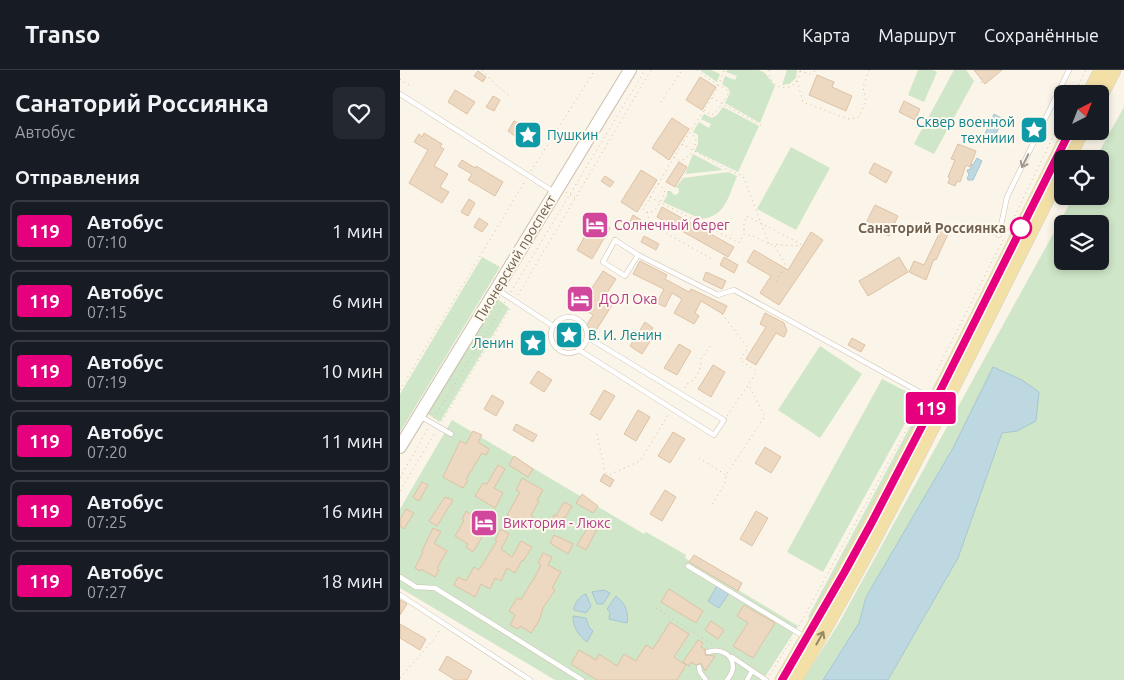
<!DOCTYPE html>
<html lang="ru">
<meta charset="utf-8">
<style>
:root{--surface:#171b24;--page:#242831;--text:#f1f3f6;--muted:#9ea1a6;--line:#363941}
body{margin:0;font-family:Ubuntu,sans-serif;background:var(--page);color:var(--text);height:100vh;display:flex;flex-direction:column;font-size:19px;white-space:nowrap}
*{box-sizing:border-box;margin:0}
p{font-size:16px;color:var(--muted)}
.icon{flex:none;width:28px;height:28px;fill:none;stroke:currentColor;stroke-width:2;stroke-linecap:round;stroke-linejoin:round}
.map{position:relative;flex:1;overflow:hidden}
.drawer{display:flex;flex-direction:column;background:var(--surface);width:400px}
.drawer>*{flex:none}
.badge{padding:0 10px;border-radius:4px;font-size:18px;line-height:32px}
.needle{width:32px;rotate:42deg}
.tools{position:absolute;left:654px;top:15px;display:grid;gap:10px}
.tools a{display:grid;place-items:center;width:55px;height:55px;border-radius:8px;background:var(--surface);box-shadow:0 2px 8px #0003;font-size:25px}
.map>.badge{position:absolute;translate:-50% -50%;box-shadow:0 0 0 2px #fff}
h2{padding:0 15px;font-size:19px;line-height:45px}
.round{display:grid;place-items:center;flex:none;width:52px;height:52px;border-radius:8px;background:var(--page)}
.summary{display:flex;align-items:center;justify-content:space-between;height:85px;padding:0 15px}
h1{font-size:24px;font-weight:600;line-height:38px}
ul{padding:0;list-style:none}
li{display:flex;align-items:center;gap:15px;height:62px;margin:0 10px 8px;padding:0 5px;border:2px solid var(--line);border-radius:8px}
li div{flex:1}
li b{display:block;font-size:19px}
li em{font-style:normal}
li .badge{min-width:55px;font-weight:700;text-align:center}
header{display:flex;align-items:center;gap:30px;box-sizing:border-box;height:70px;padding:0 25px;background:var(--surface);border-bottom:1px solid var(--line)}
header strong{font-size:24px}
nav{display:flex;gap:28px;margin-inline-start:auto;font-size:18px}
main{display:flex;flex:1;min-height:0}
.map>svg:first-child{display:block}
.green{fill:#d0e6c8;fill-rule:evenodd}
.water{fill:#bed8e2;stroke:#a5c6d2}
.building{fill:#edd9c2;stroke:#dec2a4}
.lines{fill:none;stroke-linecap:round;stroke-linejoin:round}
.lane-casing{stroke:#cbbfaf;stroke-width:5.5}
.secondary-casing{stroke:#cdc0ad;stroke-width:14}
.primary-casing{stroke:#d7d2ce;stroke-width:15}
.path{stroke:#d2bca5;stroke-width:1;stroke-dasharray:1 4;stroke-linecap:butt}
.lane{stroke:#fff;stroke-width:4.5}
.secondary{stroke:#fff;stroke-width:12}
.primary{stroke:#f2e0a7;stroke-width:14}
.oneway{stroke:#a3988d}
.oneway2{stroke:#988669}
.line-casing{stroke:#fff;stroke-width:11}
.line{stroke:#e6007e;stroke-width:8}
.stop-dot{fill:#fff;stroke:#e6007e;stroke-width:2.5}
.labels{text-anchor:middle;stroke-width:4;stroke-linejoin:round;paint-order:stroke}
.culture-label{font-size:14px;fill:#0d838f;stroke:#fdf9ee;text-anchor:end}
.hotel-label{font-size:14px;fill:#b23c85;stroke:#fdf9ee;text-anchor:start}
.stop-label{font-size:14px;font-weight:bold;fill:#71604f;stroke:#fdf9ee;text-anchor:end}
.street-label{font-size:14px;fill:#71604f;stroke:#fdf9ee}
</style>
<header>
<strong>Transo</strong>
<nav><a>Карта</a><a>Маршрут</a><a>Сохранённые</a></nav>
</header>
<main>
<section class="drawer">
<div class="summary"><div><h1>Санаторий Россиянка</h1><p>Автобус</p></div><a class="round"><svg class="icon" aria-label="heart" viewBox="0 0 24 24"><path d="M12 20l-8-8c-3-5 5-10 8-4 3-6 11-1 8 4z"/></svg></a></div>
<h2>Отправления</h2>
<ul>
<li><span class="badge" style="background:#e6007e;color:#fff">119</span><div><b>Автобус</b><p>07:10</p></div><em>1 мин</em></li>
<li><span class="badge" style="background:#e6007e;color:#fff">119</span><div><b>Автобус</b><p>07:15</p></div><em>6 мин</em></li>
<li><span class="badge" style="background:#e6007e;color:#fff">119</span><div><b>Автобус</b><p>07:19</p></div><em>10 мин</em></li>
<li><span class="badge" style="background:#e6007e;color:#fff">119</span><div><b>Автобус</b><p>07:20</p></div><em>11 мин</em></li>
<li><span class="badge" style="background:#e6007e;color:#fff">119</span><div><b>Автобус</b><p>07:25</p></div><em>16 мин</em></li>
<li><span class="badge" style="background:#e6007e;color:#fff">119</span><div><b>Автобус</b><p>07:27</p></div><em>18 мин</em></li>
</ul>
</section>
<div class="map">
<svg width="724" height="610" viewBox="0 0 724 610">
<rect width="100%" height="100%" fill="#faf5e8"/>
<g class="green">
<polygon points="300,0 311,0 320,4 317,12"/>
<polygon points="327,0 359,0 365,3 375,16 360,53 325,33 330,23 328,18 322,14 325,6 335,10 337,6 326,2"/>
<polygon points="387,0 397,0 396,8 389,14 382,15"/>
<polygon points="518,0 533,0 537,2 524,32 508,25"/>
<polygon points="554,0 566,0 574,11 534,84 514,74"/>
<polygon points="323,37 359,56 338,102 295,81 298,74 298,65 293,62 299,52 309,58 311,54 301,49 304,44 312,48 317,45"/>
<path d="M724,37V610H488L558,488L602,363L617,361L594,297L553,378L466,527L459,553L423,610H403L439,553L674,126H700V89H695ZM662,154H700V191H662Z"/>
<polygon points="391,77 430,98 396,160 357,139"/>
<polygon points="293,84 323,100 285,104"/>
<path d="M328,102L337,106C328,127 326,146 301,149L263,132L267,126V121H271L274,125L278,124L279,119L276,117L283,108Z"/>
<polygon points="82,187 100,197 0,362 0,324"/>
<polygon points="95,227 109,238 40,352 28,344 26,341"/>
<circle cx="169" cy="266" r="12"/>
<polygon points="420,276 462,304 420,368 378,340"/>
<polygon points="482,309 519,328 423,502 387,482"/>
<polygon points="526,327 530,330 413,550 408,547"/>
<polygon points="52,350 244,464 246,462 286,485 285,488 398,556 363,610 155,610 0,518 0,439"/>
</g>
<g class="water">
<polygon points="594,44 603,49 591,74 582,70"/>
<polygon points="577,88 582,91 573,110 568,110 567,108 569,105 567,100 571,99 571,94 573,95"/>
<polygon points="593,297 622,310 639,322 636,351 617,361 602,363 558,488 488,610 423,610 459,553 466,527 553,378"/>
<polygon points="317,516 329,523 319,538 308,531"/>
<polygon points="204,520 210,523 203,534 197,534 192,522"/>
<path d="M186,524L191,536L186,543L174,540C174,533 180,526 186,524Z"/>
<path d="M216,526C225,533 229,542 227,553L209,549L210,542L207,539Z"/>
<path d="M173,546L186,548L189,557L193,561L187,572C178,565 173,557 173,546Z"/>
</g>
<g class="building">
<polygon points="574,0 602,0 585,14"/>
<polygon points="78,1 86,7 83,12 74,6"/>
<polygon points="417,5 434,12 432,17 452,26 446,41 409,25"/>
<polygon points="300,7 316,17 302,40 286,30"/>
<polygon points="55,20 75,32 67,44 48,32"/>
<polygon points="93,26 100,30 94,41 86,37"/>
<polygon points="504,31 520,39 515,50 499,42"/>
<polygon points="272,48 289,59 269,90 252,78"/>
<polygon points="114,51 123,56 116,67 108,61"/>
<polygon points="24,63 42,74 40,77 44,79 34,96 48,104 40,117 49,122 42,133 9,113 28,80 14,72 19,64 22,67"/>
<polygon points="558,74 576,81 570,97 566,95 560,112 557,111 555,116 548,113 550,108 548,107 555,90 551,89"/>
<polygon points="62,90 75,98 76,96 103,112 95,126 68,110 72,104 58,96"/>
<polygon points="279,92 287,97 275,117 266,112"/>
<polygon points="474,93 492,102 486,113 469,103"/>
<polygon points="241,100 257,110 237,142 221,132"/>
<polygon points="205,106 214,112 210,117 201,111"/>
<polygon points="69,129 75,133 68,146 61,142"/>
<polygon points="475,135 498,146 489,166 465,155"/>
<polygon points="262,137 334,177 328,187 257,147"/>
<polygon points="233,145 241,150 238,155 230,151"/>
<polygon points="79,148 88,154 82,162 74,157"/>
<polygon points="195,149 210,158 192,189 177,180"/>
<polygon points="541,160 548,164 536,190 534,189 526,210 509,202 514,191 524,195"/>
<polygon points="411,162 423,170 379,235 360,223 371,206 347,192 354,180 388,200"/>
<polygon points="244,166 259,174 256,180 241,172"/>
<polygon points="324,187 338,195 334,203 320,195"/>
<polygon points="499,187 508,202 468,226 459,211"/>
<polygon points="240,191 267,205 265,209 289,222 291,219 327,236 323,244 301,231 295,243 299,246 294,254 274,243 282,229 272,223 265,237 257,233 264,219 233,204"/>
<polygon points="203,201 216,209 203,229 212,235 195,262 186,256 193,245 172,232 183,216 190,221"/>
<polygon points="306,202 326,211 322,219 303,210"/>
<polygon points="365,243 384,253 387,261 384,267 376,263 356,295 346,289 366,257 360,254"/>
<polygon points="245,252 253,258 250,264 254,265 242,284 230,276"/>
<polygon points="452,268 465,275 461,282 448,275"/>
<polygon points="279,274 291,281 277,305 264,298"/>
<polygon points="313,295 325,302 311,327 298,319"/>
<polygon points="138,301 152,310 144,322 130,313"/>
<polygon points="204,320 215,326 200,350 190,344"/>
<polygon points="92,325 104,332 96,346 84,339"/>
<polygon points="238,340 250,347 236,371 224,364"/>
<polygon points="116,354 137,365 133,372 113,360"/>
<polygon points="73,361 82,365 78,372 89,379 86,385 82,383 66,409 68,410 63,418 43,407 60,371 66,374"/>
<polygon points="273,362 285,369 270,393 258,386"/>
<polygon points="365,377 381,387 371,403 355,393"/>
<polygon points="114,386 133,399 128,407 109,395"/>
<polygon points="98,395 105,399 94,418 103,423 95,438 75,426 83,413 87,414"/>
<polygon points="204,404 214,410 210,417 200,411"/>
<polygon points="122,408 143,420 137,430 139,431 131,445 133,446 127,457 107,445 120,422 116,420"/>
<polygon points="22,412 28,415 19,431 13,427"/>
<polygon points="265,420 276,427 262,451 250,444"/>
<polygon points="182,424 198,436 193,443 176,433"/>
<polygon points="45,427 53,430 37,456 29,451"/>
<polygon points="164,432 172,436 165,448 163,447 155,460 148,456 154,445 156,446"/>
<polygon points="6,439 14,443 4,459 0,456 0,449"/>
<polygon points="66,441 77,448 79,445 87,450 78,465 82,467 73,482 66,477 68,474 55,466 64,451 62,450"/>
<polygon points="356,441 368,448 352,476 340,469"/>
<polygon points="191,453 198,457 186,480 177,475"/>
<polygon points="33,458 41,462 34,473 47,481 37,498 39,500 35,507 21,499 20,501 15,498 23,482 22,481"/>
<polygon points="101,459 109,464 101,479 112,487 121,471 132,477 123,491 122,490 115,503 107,498 101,511 95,508 90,519 81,514 75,527 54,515 58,507 66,511 74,497 79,500 97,471 95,470"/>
<polygon points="154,465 173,474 168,484 150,473"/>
<polygon points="143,483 152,487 148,495 161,502 152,518 155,520 143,538 139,551 131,563 120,556 118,559 110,555 115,545 109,541 117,528 121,530 132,511 133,511 141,495 138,493"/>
<polygon points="294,485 342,513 338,521 289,492"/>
<polygon points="269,519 303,541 296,553 261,532"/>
<polygon points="0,530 7,534 0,545"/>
<polygon points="344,535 375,553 353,588 333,576 348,553 337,546"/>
<polygon points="311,551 324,560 318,569 305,560"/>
<polygon points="270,552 289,564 274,587 286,595 277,610 197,610 171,594 179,580 196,590 199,584 217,596 224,584 236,591 246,575 253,579"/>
<polygon points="0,554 26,569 20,580 0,568"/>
<polygon points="298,570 303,573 301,577 305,579 305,585 315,586 305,601 301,593 296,595 291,592 289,596 283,592"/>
<polygon points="47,586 72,601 67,610 55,610 39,600"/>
</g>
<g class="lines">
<g class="lane-casing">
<g id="lane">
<polyline points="0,24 154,122"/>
<polyline points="599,165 607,127 669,0"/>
<polyline points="238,185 215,170 203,192 225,206 238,185 318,225 334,220 534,330"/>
<polyline points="98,220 153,256"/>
<circle cx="169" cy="265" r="18"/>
<polyline points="179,280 314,365 324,350 187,267"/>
<polyline points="20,346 51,364"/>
<polyline points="288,496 405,567"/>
<polyline points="0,507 16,517 35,518 182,610"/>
<polyline points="0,525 130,610"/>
<path d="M308,582C328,576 341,594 327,610"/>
<polyline points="332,587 366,610"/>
<polyline points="299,597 300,602 306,610"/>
<polyline points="347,610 352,601"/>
</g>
</g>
<g class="secondary-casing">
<polyline id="secondary" points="0,377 230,0"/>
</g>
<g class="primary-casing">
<g id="primary">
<polyline points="689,24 701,0"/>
<polyline points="700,27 714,0"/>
<polyline points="668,89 682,61"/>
<path d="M382,610C488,433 577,246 670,61"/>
<path d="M395,610C493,445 575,271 662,100"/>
</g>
</g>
<g class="path">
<polyline points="82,0 95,14 110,26"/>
<polyline points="297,0 319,16"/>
<path d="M369,0C369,23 399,24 400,0"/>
<polyline points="574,0 582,10 581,16"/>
<polyline points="400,1 410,4 417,0"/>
<polyline points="0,9 9,15"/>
<polyline points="397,11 403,32 448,49 459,47 466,31 463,17 469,0"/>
<polyline points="667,18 674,22"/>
<polyline points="674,24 686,0"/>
<polyline points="312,28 361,55"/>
<polyline points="261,32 282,0"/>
<path d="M304,40L311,45C319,41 323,32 328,25L327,20L320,15"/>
<polyline points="700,44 704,36"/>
<polyline points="282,74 328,100 343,106 369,174"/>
<path d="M274,87L280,91C291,87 296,78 296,67L290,63"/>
<polyline points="131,101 195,0"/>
<path d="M258,114L264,119L265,124L255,140L249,143L243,139C259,113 274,86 291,60C303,41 318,22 324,0"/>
<polyline points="166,122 175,128"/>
<polyline points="250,127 339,173 344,164 353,166 369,174 399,176 401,174 347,146 344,153 344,164"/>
<path d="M247,142C248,150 252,153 257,158L312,189"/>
<polyline points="606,164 662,48"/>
<polyline points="375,176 386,196 375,213"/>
<polyline points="111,222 245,0"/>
<polyline points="118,225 251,0"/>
<polyline points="322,244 348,278 340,290 357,302 327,346"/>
<polyline points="537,300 603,170"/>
<polyline points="285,318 287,314 295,309 300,299 301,289 311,275"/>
<polyline points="0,320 125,111"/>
<polyline points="34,348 105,232"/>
<polyline points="42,351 111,237"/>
<polyline points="197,364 205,402 209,405 240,391 268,345"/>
<polyline points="299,388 326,405"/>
<polyline points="0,408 28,358"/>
<polyline points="0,421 36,361"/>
<polyline points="312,434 325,414 326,405 365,346 348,314"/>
<polyline points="256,538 313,575"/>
<polyline points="399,556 522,331"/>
<polyline points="370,605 392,568"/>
<polyline points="0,608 35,568 41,558"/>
</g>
<use href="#lane" class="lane"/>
<use href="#secondary" class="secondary"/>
<use href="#primary" class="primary"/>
</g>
<defs><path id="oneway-shaft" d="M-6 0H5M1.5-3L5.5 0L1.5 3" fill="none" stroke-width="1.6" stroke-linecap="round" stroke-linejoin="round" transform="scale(1.25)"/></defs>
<use class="oneway" href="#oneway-shaft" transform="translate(625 91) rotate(116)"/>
<use class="oneway2" href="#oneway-shaft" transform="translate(420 568) rotate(-61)"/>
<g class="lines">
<g class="line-casing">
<polyline id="line" points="382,610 444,503 472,452 535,331 670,61"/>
</g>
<use href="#line" class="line"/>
</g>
<defs>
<g id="sight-square" transform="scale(1.4375)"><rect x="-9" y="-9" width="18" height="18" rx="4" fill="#0f9aa8" stroke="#fdf9ee"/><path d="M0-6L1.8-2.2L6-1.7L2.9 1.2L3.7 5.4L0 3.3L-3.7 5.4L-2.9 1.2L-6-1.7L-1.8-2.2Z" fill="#fff"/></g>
<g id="hotel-square" transform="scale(1.4375)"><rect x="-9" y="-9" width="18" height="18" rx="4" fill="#d1479c" stroke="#fdf9ee"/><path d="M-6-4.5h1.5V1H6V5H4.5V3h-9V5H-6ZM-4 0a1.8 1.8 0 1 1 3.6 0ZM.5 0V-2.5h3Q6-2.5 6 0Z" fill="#fff"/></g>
</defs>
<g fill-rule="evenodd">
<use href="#sight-square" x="634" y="60"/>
<use href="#sight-square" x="128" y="65"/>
<use href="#hotel-square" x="195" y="155"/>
<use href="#hotel-square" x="180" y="229"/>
<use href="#sight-square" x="169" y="265"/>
<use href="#sight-square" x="133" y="273"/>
<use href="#hotel-square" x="84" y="453"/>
</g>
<circle class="stop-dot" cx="621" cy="158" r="10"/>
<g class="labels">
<g class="culture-label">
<text x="615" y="57">Сквер военной<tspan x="615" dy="16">техниии</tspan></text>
<text x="147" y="70" text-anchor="start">Пушкин</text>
<text x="188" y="270" text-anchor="start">В. И. Ленин</text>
<text x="114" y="278">Ленин</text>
</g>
<g class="hotel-label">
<text x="214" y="160">Солнечный берег</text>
<text x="199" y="234">ДОЛ Ока</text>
<text x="103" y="458">Виктория - Люкс</text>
</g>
<g class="stop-label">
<text x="606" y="163">Санаторий Россиянка</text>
</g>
<g class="street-label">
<text transform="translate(115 188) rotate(-59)" y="5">Пионерский проспект</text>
</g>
</g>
</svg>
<div class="tools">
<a><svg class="needle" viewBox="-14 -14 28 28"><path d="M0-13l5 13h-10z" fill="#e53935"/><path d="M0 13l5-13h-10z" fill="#9ea1a6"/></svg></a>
<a><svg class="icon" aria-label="locate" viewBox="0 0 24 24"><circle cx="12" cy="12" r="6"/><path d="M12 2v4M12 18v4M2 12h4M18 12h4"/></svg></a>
<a><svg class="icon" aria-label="layers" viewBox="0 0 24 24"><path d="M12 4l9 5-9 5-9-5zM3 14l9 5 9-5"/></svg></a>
</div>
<b class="badge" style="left:531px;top:338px;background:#e6007e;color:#fff">119</b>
</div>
</main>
